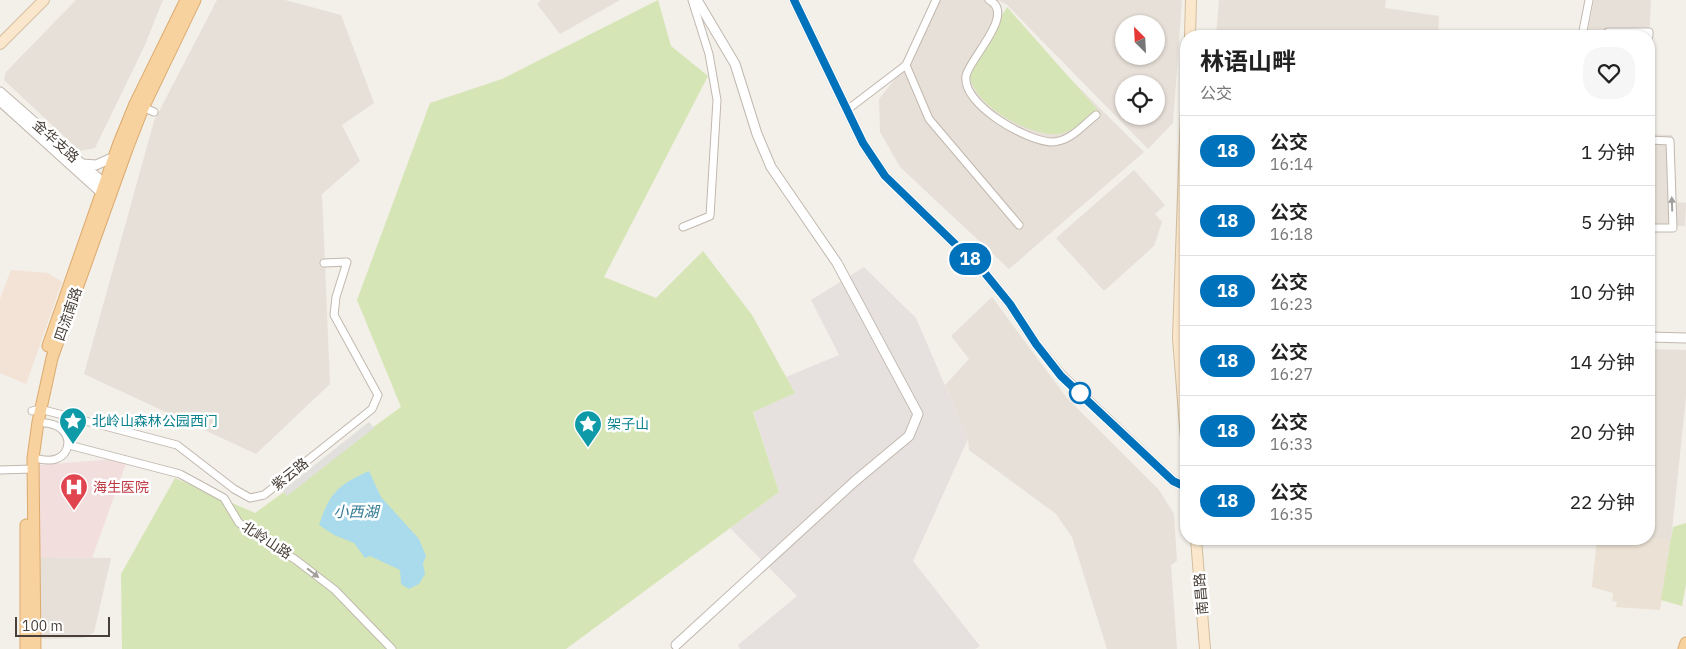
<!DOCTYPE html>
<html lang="zh">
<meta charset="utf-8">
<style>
:root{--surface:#fff;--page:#f6f6f6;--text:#222;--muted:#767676;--line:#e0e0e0}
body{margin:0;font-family:"IBM Plex Sans","Noto Sans SC",sans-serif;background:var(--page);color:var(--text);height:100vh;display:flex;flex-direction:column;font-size:19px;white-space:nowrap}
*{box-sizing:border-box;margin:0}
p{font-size:16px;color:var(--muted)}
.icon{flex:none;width:28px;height:28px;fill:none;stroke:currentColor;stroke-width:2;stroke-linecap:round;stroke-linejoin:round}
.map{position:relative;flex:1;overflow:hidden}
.side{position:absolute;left:1180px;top:30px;width:475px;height:515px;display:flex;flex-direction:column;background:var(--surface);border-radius:20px;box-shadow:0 1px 4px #0004}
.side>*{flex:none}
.badge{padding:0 10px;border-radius:16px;font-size:18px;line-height:32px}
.needle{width:32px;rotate:336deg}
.buttons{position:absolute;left:1115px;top:15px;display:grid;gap:10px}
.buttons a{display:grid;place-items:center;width:50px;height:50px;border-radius:50%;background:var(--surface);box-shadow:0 1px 4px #0004;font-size:25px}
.scale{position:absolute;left:15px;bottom:12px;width:95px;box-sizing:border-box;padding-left:5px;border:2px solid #473f38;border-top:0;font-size:14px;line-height:18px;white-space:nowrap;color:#473f38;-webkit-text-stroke:4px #fff;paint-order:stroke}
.map>.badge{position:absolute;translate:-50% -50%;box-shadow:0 0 0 2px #fff}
.round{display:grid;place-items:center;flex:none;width:52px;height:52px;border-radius:20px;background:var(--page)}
.summary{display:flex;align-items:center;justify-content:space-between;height:85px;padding:0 20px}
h1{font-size:24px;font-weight:700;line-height:38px}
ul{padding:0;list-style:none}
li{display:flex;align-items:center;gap:15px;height:70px;padding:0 20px;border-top:1px solid var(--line)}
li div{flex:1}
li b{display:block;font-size:19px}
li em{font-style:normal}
li .badge{min-width:55px;font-weight:700;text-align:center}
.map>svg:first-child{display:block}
.residential{fill:#e7e0d8;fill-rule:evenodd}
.commercial{fill:#f3e3d6}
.industrial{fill:#e6e1de}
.education{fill:#ebe1d4}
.medical{fill:#f3dede}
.green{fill:#d6e5b5}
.parking{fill:#e2e0dd}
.water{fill:#aadbec}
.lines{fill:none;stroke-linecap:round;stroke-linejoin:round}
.minor-casing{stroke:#c1b8af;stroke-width:9}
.tertiary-casing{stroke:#c1b8af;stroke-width:11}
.secondary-casing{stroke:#d3bd9e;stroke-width:12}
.primary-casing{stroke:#dcab6f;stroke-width:13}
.minor{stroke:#fff;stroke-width:7}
.tertiary{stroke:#fff;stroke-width:9}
.secondary{stroke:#fbe8cc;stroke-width:10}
.primary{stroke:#f7d19e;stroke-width:11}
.oneway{fill:#a39f9c}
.line-casing{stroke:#fff;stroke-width:11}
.line{stroke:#0072bc;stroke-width:8}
.stop-dot{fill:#fff;stroke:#0072bc;stroke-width:2.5}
.labels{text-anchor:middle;stroke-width:5;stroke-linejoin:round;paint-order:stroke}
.street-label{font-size:14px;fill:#473f38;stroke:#fff}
.culture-label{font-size:14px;fill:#0d838f;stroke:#fff;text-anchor:start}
.health-label{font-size:14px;fill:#be3a42;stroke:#fff;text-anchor:start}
.water-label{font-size:15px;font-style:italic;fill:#327a94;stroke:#fff}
</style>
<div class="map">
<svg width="1686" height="649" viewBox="0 0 1686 649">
<rect width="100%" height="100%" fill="#f3efe9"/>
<g class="residential">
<polygon points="76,0 163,0 144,47 95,148 80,151 4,80 6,72"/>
<polygon points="217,0 285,0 341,15 374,103 342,125 360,161 322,194 330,384 256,454 84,374 154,121"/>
<polygon points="541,0 620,0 560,34 537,4"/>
<polygon points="935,0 989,0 993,2 1144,152 1009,269 900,167 880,132 879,99 906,65"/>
<path d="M997,0H1182L1173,123L1148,149L1006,4ZM1124,24H1156V56H1124ZM1124,84H1156V116H1124Z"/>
<polygon points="1219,0 1386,0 1385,8 1439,16 1438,36 1216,36"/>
<polygon points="1594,0 1651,0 1649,39 1649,36 1587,36"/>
<polygon points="1649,134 1672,135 1674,202 1686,203 1685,226 1649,226"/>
<polygon points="1134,170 1165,205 1155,214 1162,222 1154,246 1104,291 1056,238"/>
<polygon points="992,297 1066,397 1159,490 1174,514 1177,561 1171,565 1177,649 1107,649 1072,537 1056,514 969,450 968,439 945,385 969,359 951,336"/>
<polygon points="1649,349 1686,350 1686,397 1671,540 1649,538"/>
<polygon points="38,557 111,558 94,632 84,638 43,639 38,636"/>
</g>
<polygon class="commercial" points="11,270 48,273 62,282 26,384 0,373 0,299"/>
<polygon class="industrial" points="864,267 916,318 968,439 913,561 980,646 975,649 740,649 738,645 797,596 730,528 779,492 753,411 795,393 786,377 839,355 811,300"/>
<polygon class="education" points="1649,538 1671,540 1660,610 1616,607 1617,602 1612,601 1613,593 1592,587 1597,539"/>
<polygon class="medical" points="128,458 92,558 38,557 39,465"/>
<g class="green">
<polygon points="658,0 671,46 708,76 604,277 656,298 703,251 752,315 795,393 753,412 779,492 566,649 122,649 121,574 175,478 255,513 401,407 357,300 430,103 502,79"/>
<path d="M1007,7L1098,110C1087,119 1073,132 1059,134C1031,137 971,105 970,74Z"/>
<polygon points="1686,523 1686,584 1682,606 1661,600 1673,527"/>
</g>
<polygon class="parking" points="369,422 374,428 287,496 283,490"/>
<path class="water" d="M369,471L381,497L419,539L426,556L423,564L425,574L419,584L409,589L401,584L400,570L370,556L365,558L354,543L334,535L319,525C330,492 338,485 369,471Z"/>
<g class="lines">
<g class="minor-casing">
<g id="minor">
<path d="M989,0C1017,13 969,59 966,76C962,105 1027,141 1051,142C1070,142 1082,126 1096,115"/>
<polyline points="1582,36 1589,0"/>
<polyline points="1607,36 1608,32 1649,32 1649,36"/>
<polyline points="906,65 929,119 1019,225"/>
<polyline points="140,106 154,112"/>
<polyline points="847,110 906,65 936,0"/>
<polyline points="1649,140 1670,141 1673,228 1649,228"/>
<polyline points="683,227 710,216 717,100 709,54 692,0"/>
<polyline points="32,411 40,409 177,445 234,489 250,498 264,495 372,409 378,395 334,315 336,297 347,262 324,263"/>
<polyline points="69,445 180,474 224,498 239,523 296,560 335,590 392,649"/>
<path d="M33,458C40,459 49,462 56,459C70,454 72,437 60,428C54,423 45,423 38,422"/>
<polyline points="0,470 33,469"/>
</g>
</g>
<g class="tertiary-casing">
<g id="tertiary">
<polyline points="794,0 863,143 885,176 984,272 1010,304 1036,344 1061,375 1173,481 1186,487"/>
<polyline points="0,92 108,187"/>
<polyline points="0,101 105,196"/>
<polyline points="82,164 96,165 114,157"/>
<polyline points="1649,337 1686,338"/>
<polyline points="676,645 855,481 909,436 918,414 837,263 771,167 757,134 735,64 697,0"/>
</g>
</g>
<g class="secondary-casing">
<g id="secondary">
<polyline points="1190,36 1191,0"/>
<polyline points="0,44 44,0"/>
<polyline points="1186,110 1178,338 1186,439"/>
<polyline points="1196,539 1205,649"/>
</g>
</g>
<g class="primary-casing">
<g id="primary">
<polyline points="48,346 119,143 135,104 186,0"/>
<polyline points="26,525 26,649"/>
<polyline points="35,649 33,458 38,422 52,358 127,149 143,108 195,0"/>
<polyline points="1684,649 1686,643"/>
</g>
</g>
<use href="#minor" class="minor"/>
<use href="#tertiary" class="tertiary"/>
<use href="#secondary" class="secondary"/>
<use href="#primary" class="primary"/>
</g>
<defs><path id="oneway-solid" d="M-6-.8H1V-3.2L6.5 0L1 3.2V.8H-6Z" transform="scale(1.25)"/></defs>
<g class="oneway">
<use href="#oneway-solid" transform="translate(1672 204) rotate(-92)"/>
<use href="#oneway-solid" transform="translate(313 573) rotate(38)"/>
</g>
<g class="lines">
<g class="line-casing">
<polyline id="line" points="794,0 863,143 885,176 984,272 1010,304 1036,344 1061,376 1173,481 1186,487"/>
</g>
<use href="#line" class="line"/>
</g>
<defs>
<g id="sight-pin" transform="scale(1.4375)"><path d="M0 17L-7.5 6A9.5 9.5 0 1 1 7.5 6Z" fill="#0f9aa8" stroke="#fff"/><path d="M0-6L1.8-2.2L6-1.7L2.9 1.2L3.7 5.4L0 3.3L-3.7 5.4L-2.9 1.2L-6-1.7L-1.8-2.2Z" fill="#fff"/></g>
<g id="hospital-pin" transform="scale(1.4375)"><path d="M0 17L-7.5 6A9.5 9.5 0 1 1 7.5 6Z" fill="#e0444e" stroke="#fff"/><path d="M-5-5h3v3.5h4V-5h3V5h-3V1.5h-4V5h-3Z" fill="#fff"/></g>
</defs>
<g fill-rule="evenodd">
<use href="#sight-pin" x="73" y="421"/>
<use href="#sight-pin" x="588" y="424"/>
<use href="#hospital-pin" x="74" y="487"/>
</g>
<circle class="stop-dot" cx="1080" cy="393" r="10"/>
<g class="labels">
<g class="street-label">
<text transform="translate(56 141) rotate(42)" y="5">金华支路</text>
<text transform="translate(68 314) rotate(-71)" y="5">四流南路</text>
<text transform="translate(290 474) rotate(-39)" y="5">紫云路</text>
<text transform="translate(267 540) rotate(33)" y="5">北岭山路</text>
<text transform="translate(1201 594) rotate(-95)" y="5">南昌路</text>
</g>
<g class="culture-label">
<text x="92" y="426">北岭山森林公园西门</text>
<text x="607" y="429">架子山</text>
</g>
<g class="health-label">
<text x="93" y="492">海生医院</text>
</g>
<g class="water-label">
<text x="356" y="517">小西湖</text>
</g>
</g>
</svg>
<div class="buttons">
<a><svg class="needle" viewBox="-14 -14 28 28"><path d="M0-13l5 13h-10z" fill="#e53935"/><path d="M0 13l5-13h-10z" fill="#767676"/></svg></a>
<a><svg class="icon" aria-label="locate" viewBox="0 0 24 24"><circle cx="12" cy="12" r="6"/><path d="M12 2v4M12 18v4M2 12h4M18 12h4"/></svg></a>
</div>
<div class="scale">100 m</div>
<b class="badge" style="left:970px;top:259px;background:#0072bc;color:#fff">18</b>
<section class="side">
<div class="summary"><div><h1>林语山畔</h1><p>公交</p></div><a class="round"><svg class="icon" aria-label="heart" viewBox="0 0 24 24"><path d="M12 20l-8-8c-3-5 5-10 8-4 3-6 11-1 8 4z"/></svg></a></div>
<ul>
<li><span class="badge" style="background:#0072bc;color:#fff">18</span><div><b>公交</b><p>16:14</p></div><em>1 分钟</em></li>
<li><span class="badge" style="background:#0072bc;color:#fff">18</span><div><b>公交</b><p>16:18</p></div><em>5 分钟</em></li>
<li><span class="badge" style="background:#0072bc;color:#fff">18</span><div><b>公交</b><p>16:23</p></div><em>10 分钟</em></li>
<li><span class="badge" style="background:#0072bc;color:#fff">18</span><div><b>公交</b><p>16:27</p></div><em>14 分钟</em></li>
<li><span class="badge" style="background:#0072bc;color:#fff">18</span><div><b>公交</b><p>16:33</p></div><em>20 分钟</em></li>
<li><span class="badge" style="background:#0072bc;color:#fff">18</span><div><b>公交</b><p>16:35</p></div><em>22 分钟</em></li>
</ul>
</section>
</div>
